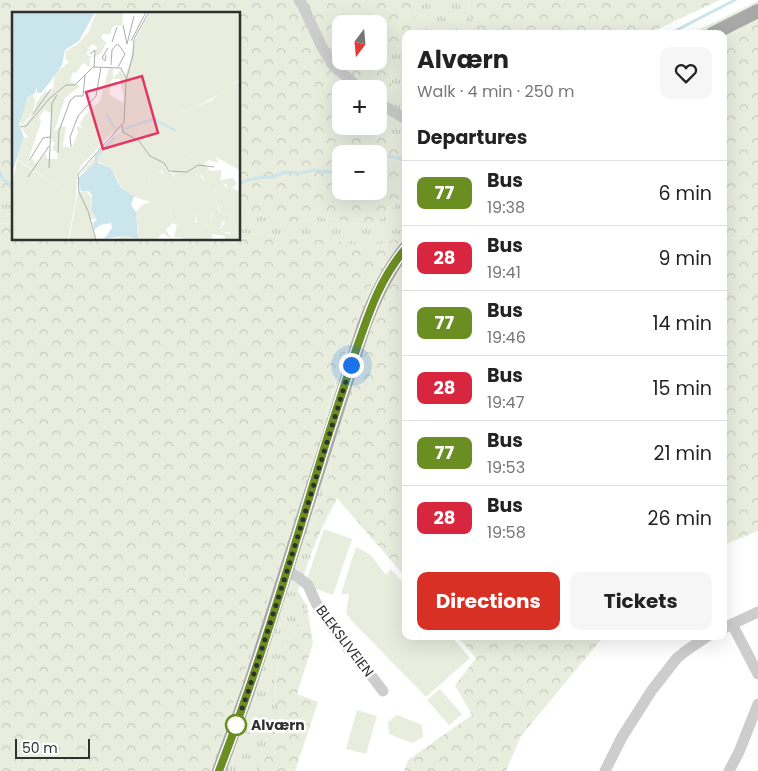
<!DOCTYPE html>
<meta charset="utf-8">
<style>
:root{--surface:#fff;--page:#f6f6f6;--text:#222;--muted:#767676;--line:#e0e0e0;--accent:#d93025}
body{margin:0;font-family:Poppins,sans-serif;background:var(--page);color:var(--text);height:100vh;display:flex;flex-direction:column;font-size:19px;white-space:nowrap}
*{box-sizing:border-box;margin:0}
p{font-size:16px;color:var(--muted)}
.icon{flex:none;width:28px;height:28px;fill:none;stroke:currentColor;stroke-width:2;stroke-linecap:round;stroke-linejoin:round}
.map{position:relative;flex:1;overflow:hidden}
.side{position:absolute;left:402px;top:30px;width:325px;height:610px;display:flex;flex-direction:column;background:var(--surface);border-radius:10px;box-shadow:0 5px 20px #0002}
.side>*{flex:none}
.badge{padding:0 10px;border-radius:8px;font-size:18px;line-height:32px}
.needle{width:32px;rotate:196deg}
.buttons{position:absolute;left:332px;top:15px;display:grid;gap:10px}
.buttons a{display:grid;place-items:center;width:55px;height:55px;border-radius:10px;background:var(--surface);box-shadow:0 5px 20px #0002;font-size:25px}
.scale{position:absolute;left:15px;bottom:12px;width:75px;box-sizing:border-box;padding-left:5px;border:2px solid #303030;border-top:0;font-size:14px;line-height:18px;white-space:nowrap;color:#303030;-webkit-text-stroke:4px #fff;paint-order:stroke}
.you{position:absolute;width:25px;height:25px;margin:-12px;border:4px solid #fff;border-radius:50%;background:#1a73e8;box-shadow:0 0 0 8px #1a73e833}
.map>.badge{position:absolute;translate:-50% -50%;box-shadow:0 0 0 2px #fff}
h2{padding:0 15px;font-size:19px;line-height:45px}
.round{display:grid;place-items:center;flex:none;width:52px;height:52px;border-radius:10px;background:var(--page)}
.summary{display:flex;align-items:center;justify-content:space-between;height:85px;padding:0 15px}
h1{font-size:24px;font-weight:700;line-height:38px}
.action{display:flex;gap:10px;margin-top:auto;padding:10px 15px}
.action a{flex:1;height:58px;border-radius:10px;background:var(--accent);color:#fff;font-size:20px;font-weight:700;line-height:58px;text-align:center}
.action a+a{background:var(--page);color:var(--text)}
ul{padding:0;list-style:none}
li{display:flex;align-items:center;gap:15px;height:65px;padding:0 15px;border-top:1px solid var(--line)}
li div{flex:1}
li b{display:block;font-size:19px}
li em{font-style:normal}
li .badge{min-width:55px;font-weight:700;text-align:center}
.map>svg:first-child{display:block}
.grass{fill:url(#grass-tufts)}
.forest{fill:url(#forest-crowns);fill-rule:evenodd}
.garden{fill:#e9edde}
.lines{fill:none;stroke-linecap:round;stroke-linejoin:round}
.stream{stroke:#cbe5ec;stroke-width:3}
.minor{stroke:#cdcdcd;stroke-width:11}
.major{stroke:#a8a8a8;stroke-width:14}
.line-casing{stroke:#fff;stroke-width:11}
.line{stroke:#6b8e23;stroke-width:8}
.walk{stroke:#303030;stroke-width:5;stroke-dasharray:0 9}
.stop-dot{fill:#fff;stroke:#6b8e23;stroke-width:2.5}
.labels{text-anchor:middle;stroke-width:5;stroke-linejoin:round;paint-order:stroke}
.street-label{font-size:14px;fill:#303030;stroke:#fff}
.stop-label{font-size:14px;font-weight:bold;fill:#303030;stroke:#fff;text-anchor:start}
.inset-river{fill:none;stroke:#cbe5ec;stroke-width:2.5}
.inset-road{fill:none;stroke:#acacac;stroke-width:1}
.view{fill:#e43563;fill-opacity:0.15;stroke:#e43563;stroke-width:2.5}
.inset-edge{fill:none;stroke:#303030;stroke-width:2.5}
</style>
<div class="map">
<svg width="758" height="771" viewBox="0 0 758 771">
<defs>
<pattern id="grass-tufts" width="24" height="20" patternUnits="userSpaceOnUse" patternTransform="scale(1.25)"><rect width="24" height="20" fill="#e9edde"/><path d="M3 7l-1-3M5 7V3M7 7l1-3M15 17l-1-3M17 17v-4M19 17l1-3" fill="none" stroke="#c8ccbf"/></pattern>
<pattern id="forest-crowns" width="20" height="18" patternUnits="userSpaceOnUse" patternTransform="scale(1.25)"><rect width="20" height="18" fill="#e9edde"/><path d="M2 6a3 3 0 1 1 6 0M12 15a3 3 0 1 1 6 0" fill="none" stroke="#c8ccbf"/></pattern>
</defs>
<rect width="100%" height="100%" fill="#fff"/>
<g class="grass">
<polygon points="417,0 468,0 473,27 473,34 406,34 414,24"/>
<polygon points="758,1 758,23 724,38 724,34 690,34"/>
<polygon points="406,34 406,146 380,124 392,89 389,57"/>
<polygon points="406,195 406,263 391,283 350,400 322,499 316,510 305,546 313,549 298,591 307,606 280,658 275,677 276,700 282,717 280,724 259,771 210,771 277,571 343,360 358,316 370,286 392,250 402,239 364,248 345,242 239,233 239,212 297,222 317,217 373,226"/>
<polygon points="0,199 14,201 14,224 0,223"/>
</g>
<g class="forest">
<path d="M0,0H417L414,24L389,57L392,89L380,123L406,146V195L373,226L317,217L297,222L239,212V14H14V201L0,199ZM341,24H379V61H341ZM341,89H379V126H341ZM341,154H379V191H341Z"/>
<polygon points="468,0 720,0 647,34 473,34 473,27"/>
<polygon points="758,23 758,531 724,545 724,38"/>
<path d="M0,223L14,224V239H239V233L345,242L364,248L403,238C374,271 362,304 348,345C334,384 323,425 311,465C279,567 245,670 210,771H0Z"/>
<polygon points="406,263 406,578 337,498 323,526 313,549 305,546 316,510 322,499 350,400 377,313 391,283"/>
<polygon points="307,606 313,643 297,694 318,702 295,771 259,771 280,724 282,717 276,700 275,677 280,658"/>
<polygon points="457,636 604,636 521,736 506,771 404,771 408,760 472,715 455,685 476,658"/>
</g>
<g class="garden">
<polygon points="324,529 352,539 333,595 305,585"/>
<polygon points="356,547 371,555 386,575 391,569 406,586 406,636 451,636 470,658 426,697 352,621 346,613 349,594 341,594"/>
<polygon points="440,689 462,714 449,725 427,700"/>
<polygon points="357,710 377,716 366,754 346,749"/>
<polygon points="397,715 422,725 423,737 412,743 389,734 388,722"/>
</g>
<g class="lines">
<g class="stream">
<polyline points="669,34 735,0"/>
<polyline points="379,156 393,157 406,160"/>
<polyline points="0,173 3,179 14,186"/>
<polyline points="239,184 248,180 263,177 273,177 285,172 301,173 314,170 329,172 341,170"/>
</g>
<g class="minor">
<polyline points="299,0 303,6 321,45 332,64 360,89"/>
<polyline points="379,103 406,119"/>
<polyline points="287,571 298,577 308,585 316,603 328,622 347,647 360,661 383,691"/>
<polyline points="732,624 758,674"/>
<polyline points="724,628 758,612"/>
<polyline points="605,771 622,737 652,690 677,658 687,650 708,636"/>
<polyline points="729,771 739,752 758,704"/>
</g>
<g class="major">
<polyline points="712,34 758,11"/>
<path d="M219,771L248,691L364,326C375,297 387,271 406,248"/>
</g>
</g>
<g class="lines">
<g class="line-casing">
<path id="line" d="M219,771C261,662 293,550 327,439C336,412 345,384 354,356C368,316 378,281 406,248"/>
</g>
<use href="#line" class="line"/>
<polyline class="walk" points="236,725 248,692 287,571 351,365"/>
</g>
<circle class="stop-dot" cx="236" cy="725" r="10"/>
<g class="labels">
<g class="street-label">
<text transform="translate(345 641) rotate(53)" y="5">BLEKSLIVEIEN</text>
</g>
<g class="stop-label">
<text x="251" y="730">Alværn</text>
</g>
</g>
<g transform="translate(12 12)">
<rect width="228" height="228" fill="#fff"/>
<path d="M119,47L114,110L182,96L200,88L219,72L227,70L199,90L183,97L120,111L107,118L95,133L78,148L99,127L112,88L111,69ZM125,134H130L146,151L133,166L125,170L115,159ZM183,141L185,160L192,168L202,165L216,176H203L201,182L184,181L188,189L165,210L159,204L158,195L168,197L171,191L182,187V181L176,173L164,178L163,169L149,179L137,172L138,166L148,158L152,171V154L168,170V163L174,159L168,158L171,149ZM5,148L63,185L65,177L57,227L63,187ZM204,187L207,200L219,202L223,218L220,221L208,219L213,210L200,202L192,216L191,224L194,216L199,213V218L191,227L169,228L185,211L183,201L194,191Z" fill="#e9edde"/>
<path d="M84,0H111L110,13L101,14L98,22H91L89,25L94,31L89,41L82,45L85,35L81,32L76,36L75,43L81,45L78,46V55L71,51L64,61L61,60L58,69L68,74L53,86L42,120L48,114L54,115L51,134L60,136L66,120L64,114L70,116L68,111L73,103L88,89L97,56L101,55V66L109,58L112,65L111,83L108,67H100L97,78L98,83L111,91L112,108L69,154L65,162L64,186L5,147L12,126L16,125L10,117L23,98L24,91L33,79L37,81L41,77L43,61L57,50L53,46L54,39L66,32L77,19ZM33,98L40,102L38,126L43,131L40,137L46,141L45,147H35L34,141L25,152L20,147L15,152L29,110L27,105ZM138,0H227V69L219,72L207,82L227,70V158L204,145L206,151L197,148L192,151L198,159L210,158L208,168L221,166L225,172L220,176L227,179V227H213V224L200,222V227H191L199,213L189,225L192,217L189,214L194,215L195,207L201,204L198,200L200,196L204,202L212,205L208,219L217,222L223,218L218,211L219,202L208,200L204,187L197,192L194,191L195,196L183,201V210L188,214L181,221L176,219L177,223L173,226L162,225L165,213L161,211L154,217L159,227L151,221L145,227H104L111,224L122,227L126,221L124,200L130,193L139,190L122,185L110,176L99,156L87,150L67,163L114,112L183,97L199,90L206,83L182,96L112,112L115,65L122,30ZM125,134H130L146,151L133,166L125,169L124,163L116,159L120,146L125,143ZM183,141L184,165L190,163L194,170L202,165L205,172H214L216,176L204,175L201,182L184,180L188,189L178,195L165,210L159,204L158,195L166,200L171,191L183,187V181L176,173L164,178L167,171L163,169L149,179L137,172L138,166L148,158L151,160L148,168L152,171V154L159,158L169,173L168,164L174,159L168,158L172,155L171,149ZM21,82L22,87L24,84L21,100L9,115L8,106L17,84ZM5,148L20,158L18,163L22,159L64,187L56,227L0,228V175ZM74,179L79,185V199L85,207H78L83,227L57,228L66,180Z" fill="#e9edde" fill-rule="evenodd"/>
<path d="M197,0L194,16L187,18L183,27H186L184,46L188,47L192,37L198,50L201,33L196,26L201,25L207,31L199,56L193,46L191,59L187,60L185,54L184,61L182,55L173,60L169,45L173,30H178L175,16L186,4L191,5L186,15L190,13L192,3Z" fill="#e9edde"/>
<path d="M0,0H83L67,29L53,38L50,53L38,70L29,81H25V75L23,81L16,85L7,113L12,125L0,161ZM84,150L99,156L109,176L122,184L119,193L124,200L126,227L111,224L92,227L100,216L99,211L88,213L82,218L81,211L85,207L79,199L80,183L76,179H69L66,166Z" fill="#cbe5ec"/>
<path class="inset-river" d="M94,101L103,117M112,117L141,107L164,119M84,150V145L103,125"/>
<path class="inset-road" d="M111,13L115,32L122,4M119,29L134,0M100,30L105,15M78,42L83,38L82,55M94,43L93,49L90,46L96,36M99,53L100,38L105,32M106,55L113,42L106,32M71,84L73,63M21,102L39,77M110,113L111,120L127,129L138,144L152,151L157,159L175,160L186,153L202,155M8,115L14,114L38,86L54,73H63L81,55L109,56L114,66M59,135L58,125L66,104L84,84L89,55M46,141L47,119L58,89L63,84H71M17,149L31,126L38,125M37,156L40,91L45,83M16,165L37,134M84,228L76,199L67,180L66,162L112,110L114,69L121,43L122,27L137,0"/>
<path class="view" d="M130,64L146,121L91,137L74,80Z"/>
<rect width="228" height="228" class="inset-edge"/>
</g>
</svg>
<div class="buttons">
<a><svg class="needle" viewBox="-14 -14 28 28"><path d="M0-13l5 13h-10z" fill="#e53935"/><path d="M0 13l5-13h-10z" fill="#767676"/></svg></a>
<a>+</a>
<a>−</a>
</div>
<div class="scale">50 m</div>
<div class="you" style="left:351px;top:365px"></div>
<section class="side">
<div class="summary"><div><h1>Alværn</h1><p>Walk · 4 min · 250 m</p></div><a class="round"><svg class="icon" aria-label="heart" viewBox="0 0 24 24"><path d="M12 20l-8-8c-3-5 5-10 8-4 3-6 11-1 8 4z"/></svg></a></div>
<h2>Departures</h2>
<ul>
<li><span class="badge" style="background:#6b8e23;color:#fff">77</span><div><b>Bus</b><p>19:38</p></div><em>6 min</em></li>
<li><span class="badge" style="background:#d7263d;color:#fff">28</span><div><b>Bus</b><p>19:41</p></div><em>9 min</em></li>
<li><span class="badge" style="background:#6b8e23;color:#fff">77</span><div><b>Bus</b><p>19:46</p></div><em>14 min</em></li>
<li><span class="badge" style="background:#d7263d;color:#fff">28</span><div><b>Bus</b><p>19:47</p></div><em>15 min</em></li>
<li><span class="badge" style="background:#6b8e23;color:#fff">77</span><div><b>Bus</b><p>19:53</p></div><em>21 min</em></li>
<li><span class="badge" style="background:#d7263d;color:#fff">28</span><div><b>Bus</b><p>19:58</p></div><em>26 min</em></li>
</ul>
<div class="action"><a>Directions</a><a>Tickets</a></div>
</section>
</div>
